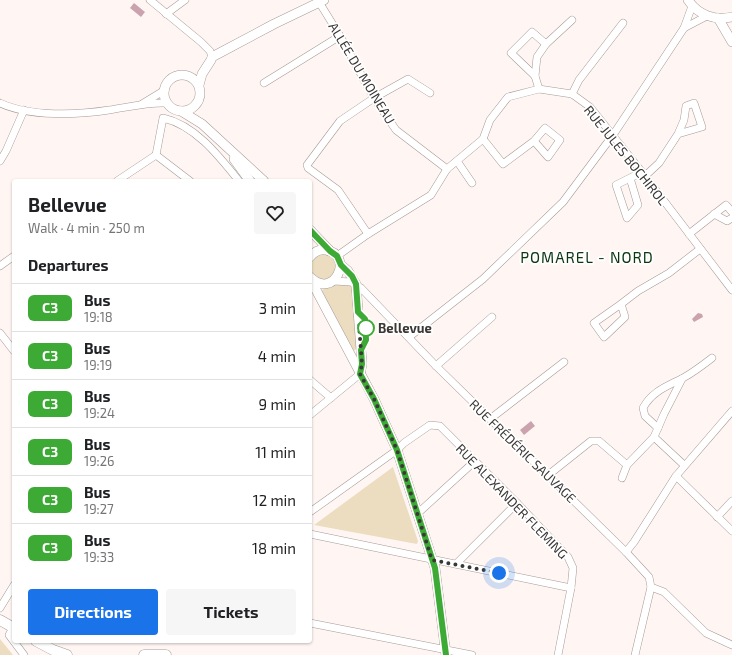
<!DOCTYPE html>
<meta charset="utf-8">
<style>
:root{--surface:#fff;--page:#f6f6f6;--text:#202124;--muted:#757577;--line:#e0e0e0;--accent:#1a73e8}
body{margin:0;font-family:"Exo 2",sans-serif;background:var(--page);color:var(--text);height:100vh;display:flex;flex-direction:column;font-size:15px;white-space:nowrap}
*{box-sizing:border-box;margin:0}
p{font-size:13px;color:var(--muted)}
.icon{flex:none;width:22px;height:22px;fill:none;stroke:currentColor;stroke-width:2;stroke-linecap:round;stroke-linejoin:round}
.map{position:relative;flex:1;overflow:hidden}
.drawer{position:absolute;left:12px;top:179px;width:300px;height:464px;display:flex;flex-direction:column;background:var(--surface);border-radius:4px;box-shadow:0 1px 3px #0004}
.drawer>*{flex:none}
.badge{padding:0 8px;border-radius:6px;font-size:14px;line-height:26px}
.you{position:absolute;width:20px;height:20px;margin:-10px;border:3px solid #fff;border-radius:50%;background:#1a73e8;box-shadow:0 0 0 6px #1a73e833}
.map>.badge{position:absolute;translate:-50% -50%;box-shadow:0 0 0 2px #fff}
h2{padding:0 16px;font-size:15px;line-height:36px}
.round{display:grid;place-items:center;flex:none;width:42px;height:42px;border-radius:4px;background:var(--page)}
.summary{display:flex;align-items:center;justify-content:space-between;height:68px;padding:0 16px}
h1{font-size:19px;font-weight:700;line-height:30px}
.button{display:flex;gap:8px;margin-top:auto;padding:8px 16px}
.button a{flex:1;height:46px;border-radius:4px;background:var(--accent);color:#fff;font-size:16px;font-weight:700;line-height:46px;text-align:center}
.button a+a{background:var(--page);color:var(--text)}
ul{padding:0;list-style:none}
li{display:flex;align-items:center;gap:12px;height:48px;padding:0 16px;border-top:1px solid var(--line)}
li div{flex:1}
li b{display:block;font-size:15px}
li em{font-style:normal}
li .badge{min-width:44px;font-weight:700;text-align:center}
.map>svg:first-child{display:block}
.green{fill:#ecddc0}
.water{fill:#caa3af}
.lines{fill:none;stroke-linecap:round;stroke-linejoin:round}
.minor-casing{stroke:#a59b97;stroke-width:8}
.tertiary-casing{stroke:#a59b97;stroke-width:10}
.secondary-casing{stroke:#a59b97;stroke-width:11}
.minor{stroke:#fff;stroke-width:7}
.tertiary{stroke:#fff;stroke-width:9}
.secondary{stroke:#fff;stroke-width:10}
.line-casing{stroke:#fff;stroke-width:9}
.line{stroke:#3daa36;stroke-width:6}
.walk{stroke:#3b3735;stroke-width:4;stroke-dasharray:0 7.2}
.stop-dot{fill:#fff;stroke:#3daa36;stroke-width:2}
.labels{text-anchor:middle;stroke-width:3.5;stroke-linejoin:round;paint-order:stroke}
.street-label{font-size:13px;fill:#3b3735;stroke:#fff}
.stop-label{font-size:13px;font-weight:bold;fill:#3b3735;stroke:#fff;text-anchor:start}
.quarter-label{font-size:15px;letter-spacing:1px;fill:#0b3610;stroke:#fff}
</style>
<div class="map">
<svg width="732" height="655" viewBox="0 0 732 655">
<rect width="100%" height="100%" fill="#fff6f3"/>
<g class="green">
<circle cx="323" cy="267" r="13"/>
<polygon points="337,283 343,283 353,286 358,348 353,351 322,292 323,288"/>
<polygon points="393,467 418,541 417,544 314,525"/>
<polygon points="0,639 13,655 0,655"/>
</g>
<g class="water">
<polygon points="134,3 145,12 141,17 130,8"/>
<polygon points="698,313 702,314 703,317 694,322 692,319"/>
<polygon points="531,421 535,426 524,435 520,430"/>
</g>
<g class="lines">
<g class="minor-casing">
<g id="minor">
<polyline points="150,0 201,42 210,51 212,57"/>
<polyline points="319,2 340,36 374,98 396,130 447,169"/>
<polyline points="166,14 185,0"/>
<polyline points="684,28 707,16"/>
<polyline points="535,76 537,57 546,44 572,20"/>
<polyline points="264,83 340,36"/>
<polyline points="539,89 535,76 511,53 532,32 546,44"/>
<polyline points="572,94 579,80 623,23"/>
<path d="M0,103C30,117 77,115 109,110C129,107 148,102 167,103"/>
<polyline points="142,104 165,90"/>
<polyline points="483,139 503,164 534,141 545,128 560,140 548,157 534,141"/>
<path d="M156,155L163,118C195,125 219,156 239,181"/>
<polyline points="156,155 190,181"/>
<polyline points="0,161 6,151 24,110"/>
<polyline points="457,161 472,183"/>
<polyline points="645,176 659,163 678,134 702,127 694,103 686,106 684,120 678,134"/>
<polyline points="630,178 638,205 627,218 616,185 642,172"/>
<polyline points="117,181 156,155"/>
<polyline points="714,214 727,221 732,218"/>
<polyline points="368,234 338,190 308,168 307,165 340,121 374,98 408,79 430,93"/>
<polyline points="689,234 726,205 732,212"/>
<polyline points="337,256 368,234 431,195 447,169 483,139 490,120 508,97 539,89 572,94 590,107 645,176 732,290"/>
<polyline points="0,266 14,256"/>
<polyline points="334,281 351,282 361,288 436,366 626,552 649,577 651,587 635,655"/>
<polyline points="621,304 594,323 604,337 625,317 621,304 638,291 669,273 700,249"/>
<polyline points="0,333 14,351"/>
<polyline points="409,337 483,279 563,202 613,135 684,28 692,6"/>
<polyline points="436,366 492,317"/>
<polyline points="682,379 664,414 654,437 684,465"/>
<polyline points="310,380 331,398"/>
<polyline points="310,415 360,374"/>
<polyline points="490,419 564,362"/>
<path d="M658,428L645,416L643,408C652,391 668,386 683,378C694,372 703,365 712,358"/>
<polyline points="547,476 591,441 599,441 627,465"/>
<polyline points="676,476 732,531"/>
<polyline points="622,478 627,465 654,437"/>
<polyline points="310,512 397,450 404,443 430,425 440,426 517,503 568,557 573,568 571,588 558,655"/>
<polyline points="417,514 475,461"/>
<polyline points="717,517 732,501"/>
<polyline points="310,534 571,588"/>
<polyline points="626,552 634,542 676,476 732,411"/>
<polyline points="456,564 517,503"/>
<polyline points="651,587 664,592 706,633 732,645"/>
<polyline points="0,608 14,585"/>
<polyline points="310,623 472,655"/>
<polyline points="13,628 9,635 24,655"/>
</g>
</g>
<g class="tertiary-casing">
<g id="tertiary">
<path d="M688,0C698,15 715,21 732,17"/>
<polyline points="718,18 732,42"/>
<circle cx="182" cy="93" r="18"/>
<polyline points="199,85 202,74 211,60 212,57 274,24 324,0"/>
<polyline points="181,111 202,124 264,181"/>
<polyline points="234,159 250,181"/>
<polyline points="310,230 330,251"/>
<path d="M310,257C314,252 320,249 326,250C355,255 334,301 310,277"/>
<polyline points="341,265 348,271 356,284 361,350 362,364 360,374"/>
<polyline points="313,280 314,286 374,399 397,450 435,568 446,655"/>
</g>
</g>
<g class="secondary-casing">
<g id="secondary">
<polyline points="0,620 14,628"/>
<polyline points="36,641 53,650 67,655"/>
<polyline points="144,655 166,655"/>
</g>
</g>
<use href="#minor" class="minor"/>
<use href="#tertiary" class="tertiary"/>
<use href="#secondary" class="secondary"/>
</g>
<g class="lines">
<g class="line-casing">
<polyline id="line" points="310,230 330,251 337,256 341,265 352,276 356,284 358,312 365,319 366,340 361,350 362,364 360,374 374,399 397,450 435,568 446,655"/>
</g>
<use href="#line" class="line"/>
<polyline class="walk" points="366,328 359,325 362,364 360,374 374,399 397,450 432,560 499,573"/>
</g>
<circle class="stop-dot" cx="366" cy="328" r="8"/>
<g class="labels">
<g class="street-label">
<text transform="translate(362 73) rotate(59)" y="5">ALLÉE DU MOINEAU</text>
<text transform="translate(626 155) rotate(51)" y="5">RUE JULES BOCHIROL</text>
<text transform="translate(523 451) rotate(44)" y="5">RUE FRÉDÉRIC SAUVAGE</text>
<text transform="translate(512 501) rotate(46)" y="5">RUE ALEXANDER FLEMING</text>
</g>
<g class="stop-label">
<text x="378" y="333">Bellevue</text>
</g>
<g class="quarter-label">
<text x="587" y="263">POMAREL - NORD</text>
</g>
</g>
</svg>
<div class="you" style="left:499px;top:573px"></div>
<section class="drawer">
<div class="summary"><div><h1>Bellevue</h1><p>Walk · 4 min · 250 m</p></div><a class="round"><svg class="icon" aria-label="heart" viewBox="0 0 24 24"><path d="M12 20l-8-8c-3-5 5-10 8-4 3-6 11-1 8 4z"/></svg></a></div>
<h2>Departures</h2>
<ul>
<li><span class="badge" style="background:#3daa36;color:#fff">C3</span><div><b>Bus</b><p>19:18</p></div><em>3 min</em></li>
<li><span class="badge" style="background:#3daa36;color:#fff">C3</span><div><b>Bus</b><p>19:19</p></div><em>4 min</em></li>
<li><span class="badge" style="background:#3daa36;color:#fff">C3</span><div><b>Bus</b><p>19:24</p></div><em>9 min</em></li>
<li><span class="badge" style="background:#3daa36;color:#fff">C3</span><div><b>Bus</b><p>19:26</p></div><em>11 min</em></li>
<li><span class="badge" style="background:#3daa36;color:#fff">C3</span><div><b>Bus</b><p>19:27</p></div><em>12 min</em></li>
<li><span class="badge" style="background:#3daa36;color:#fff">C3</span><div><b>Bus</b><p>19:33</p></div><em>18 min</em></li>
</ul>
<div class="button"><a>Directions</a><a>Tickets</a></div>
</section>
</div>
